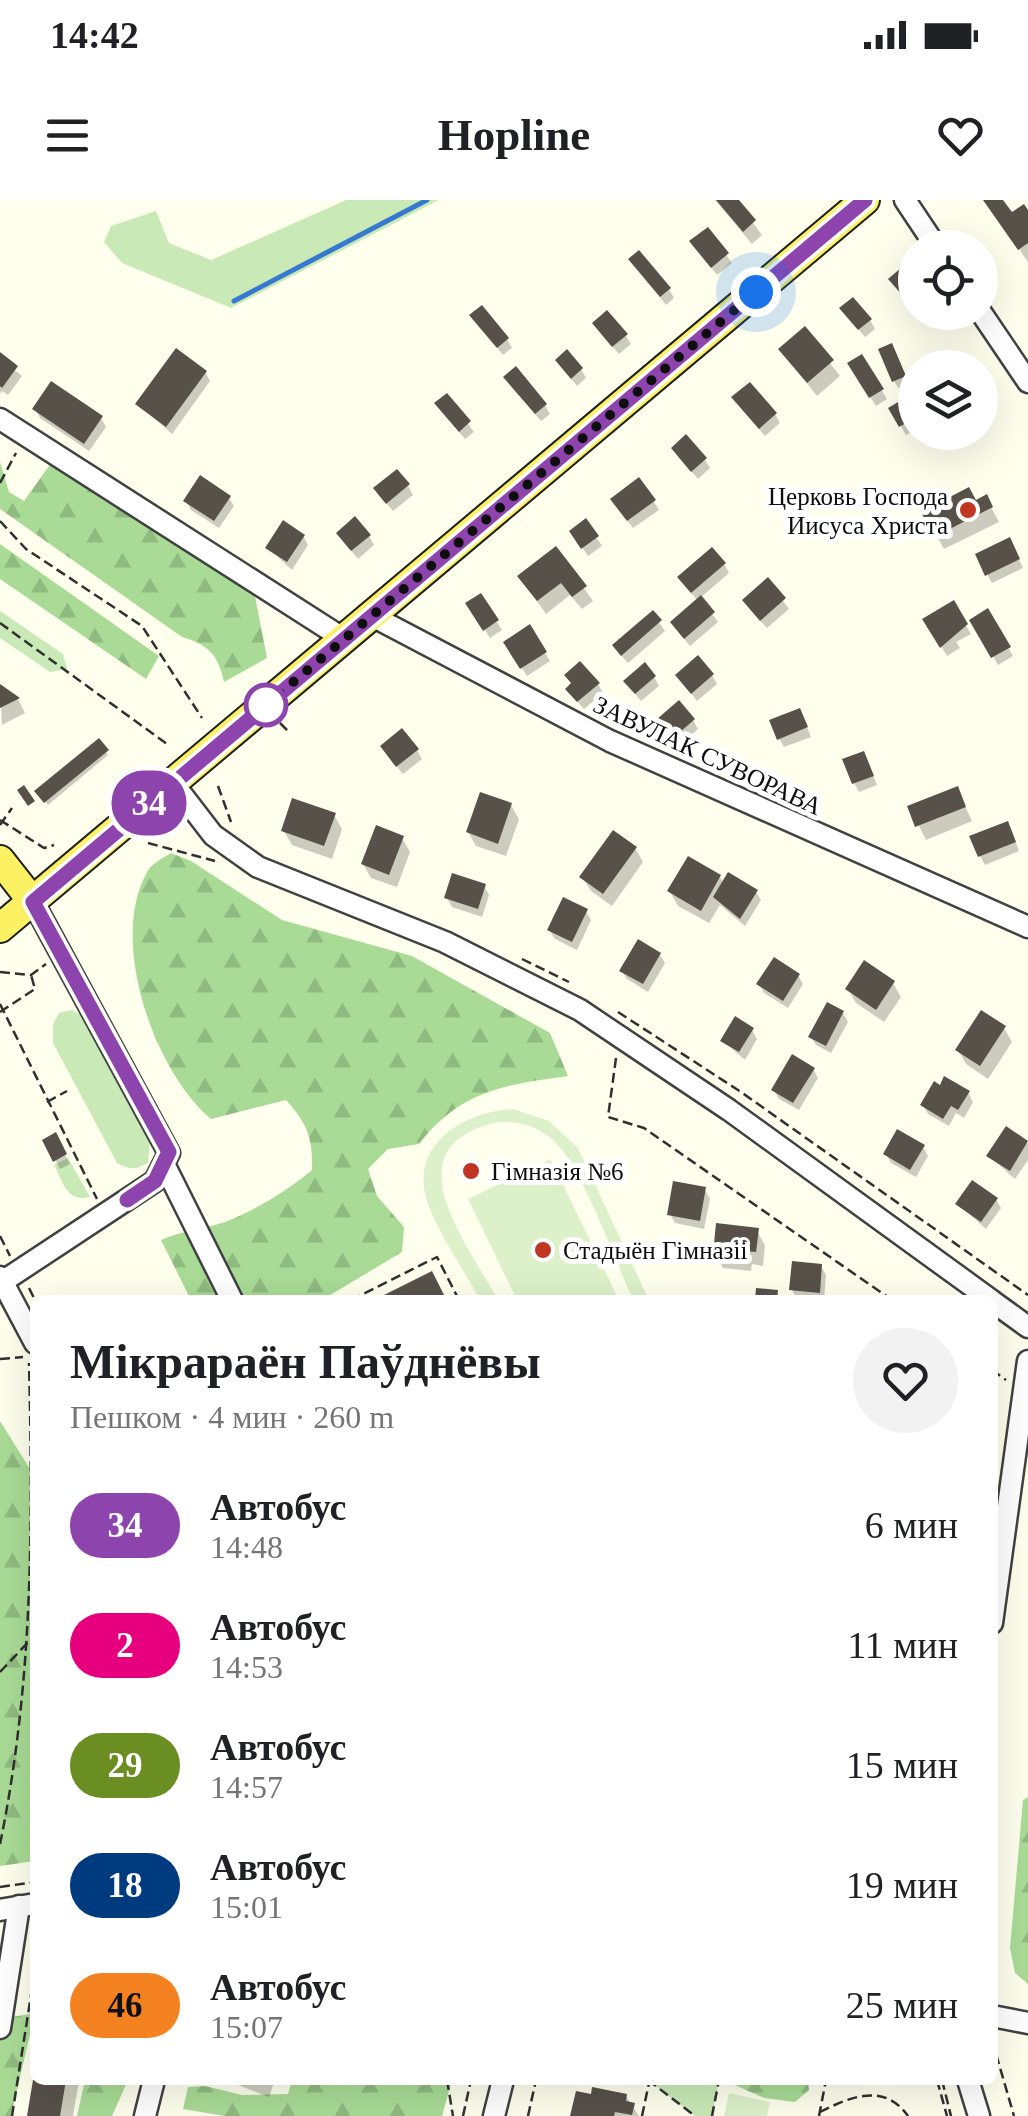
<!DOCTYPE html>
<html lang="ru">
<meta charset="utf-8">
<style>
:root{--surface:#fff;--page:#f2f2f2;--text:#202124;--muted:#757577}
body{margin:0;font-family:"Times New Roman",serif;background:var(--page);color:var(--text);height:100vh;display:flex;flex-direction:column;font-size:38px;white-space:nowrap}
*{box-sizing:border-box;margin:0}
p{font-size:32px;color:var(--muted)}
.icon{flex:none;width:55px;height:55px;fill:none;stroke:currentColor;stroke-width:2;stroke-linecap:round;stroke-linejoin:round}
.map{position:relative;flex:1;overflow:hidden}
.drawer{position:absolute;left:30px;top:1095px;width:968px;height:790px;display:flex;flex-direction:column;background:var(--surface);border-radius:15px;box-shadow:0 10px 40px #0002}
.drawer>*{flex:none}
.badge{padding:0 20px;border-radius:32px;font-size:35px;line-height:65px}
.fabs{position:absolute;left:898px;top:30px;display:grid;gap:20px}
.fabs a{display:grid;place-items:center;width:100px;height:100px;border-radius:50%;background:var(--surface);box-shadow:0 10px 40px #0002;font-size:50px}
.you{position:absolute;width:50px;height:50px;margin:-25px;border:8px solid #fff;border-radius:50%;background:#1a73e8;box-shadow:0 0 0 15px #1a73e833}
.map>.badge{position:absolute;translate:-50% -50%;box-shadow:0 0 0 5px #fff}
.round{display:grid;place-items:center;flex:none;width:105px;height:105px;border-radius:52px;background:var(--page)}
.overview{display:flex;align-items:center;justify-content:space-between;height:170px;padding:0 40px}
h1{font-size:48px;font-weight:700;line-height:75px}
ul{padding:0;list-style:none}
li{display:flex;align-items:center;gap:30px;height:120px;padding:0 40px}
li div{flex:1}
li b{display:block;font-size:38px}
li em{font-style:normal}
li .badge{min-width:110px;font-weight:700;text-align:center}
.status{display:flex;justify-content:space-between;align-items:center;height:70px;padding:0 50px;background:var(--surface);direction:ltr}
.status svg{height:28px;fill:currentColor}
header{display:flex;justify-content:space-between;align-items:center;height:130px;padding:0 40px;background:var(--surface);font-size:45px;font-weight:700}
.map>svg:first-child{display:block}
.grass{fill:#c9eab7}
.forest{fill:url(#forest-firs)}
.pitch{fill:#dcf1c9}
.shadow{fill:#0003}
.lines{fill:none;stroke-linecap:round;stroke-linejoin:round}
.stream{stroke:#3779d0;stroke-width:5}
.building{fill:#57514a}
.minor-casing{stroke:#414141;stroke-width:25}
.major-casing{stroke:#1f1f1f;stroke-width:32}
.path{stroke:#303030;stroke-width:2.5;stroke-dasharray:10 5;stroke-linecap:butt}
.minor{stroke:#fff;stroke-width:20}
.major{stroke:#fbf162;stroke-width:28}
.line-casing{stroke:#fff;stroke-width:22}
.line{stroke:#8e44ad;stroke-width:15}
.walk{stroke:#0e0e0e;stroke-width:10;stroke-dasharray:0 18}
.poi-dot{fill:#c13622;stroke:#fff;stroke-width:4}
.stop-dot{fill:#fff;stroke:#8e44ad;stroke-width:5}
.labels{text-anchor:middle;stroke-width:10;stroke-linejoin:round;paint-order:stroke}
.poi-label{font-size:25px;fill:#0e0e0e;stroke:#fff;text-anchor:start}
.street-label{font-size:25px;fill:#0e0e0e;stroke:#fff}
</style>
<div class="status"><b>14:42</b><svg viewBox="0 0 49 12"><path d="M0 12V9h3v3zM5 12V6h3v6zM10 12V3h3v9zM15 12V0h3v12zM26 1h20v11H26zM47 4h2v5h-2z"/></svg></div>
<header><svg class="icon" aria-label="menu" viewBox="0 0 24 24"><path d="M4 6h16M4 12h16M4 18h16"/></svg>Hopline<svg class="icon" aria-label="heart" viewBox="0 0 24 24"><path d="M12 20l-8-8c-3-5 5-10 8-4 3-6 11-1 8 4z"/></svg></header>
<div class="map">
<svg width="1028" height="1916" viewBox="0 0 1028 1916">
<defs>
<pattern id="forest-firs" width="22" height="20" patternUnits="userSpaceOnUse" patternTransform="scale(2.5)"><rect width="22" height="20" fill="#a9db96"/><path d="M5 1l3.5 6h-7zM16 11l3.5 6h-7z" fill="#90bb80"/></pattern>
</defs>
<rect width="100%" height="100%" fill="#ffe"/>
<g class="grass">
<polygon points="346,0 439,0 231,108 122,63 104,42 111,26 156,11 169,43 211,60"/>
<polygon points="0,411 63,454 67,469 50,472 0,438"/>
<path d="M71,810L80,814L150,940L148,963C135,970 130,970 117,963L53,843V824L59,813Z"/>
<path d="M68,958L90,997C67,1003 63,982 54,965Z"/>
<polygon points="648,1880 719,1880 712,1916 695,1916"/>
</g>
<g class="forest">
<path d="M54,259L255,396L267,458L224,482C218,455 209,445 182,437L0,309V262L9,292L24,301Z"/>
<polygon points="0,344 159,456 146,479 0,379"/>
<path d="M171,653L191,661L282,720L412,756L550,833L568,876C504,885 461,890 419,944L388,949L368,969L377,996L404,1027L402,1052L322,1100H191L161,1040C179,1032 196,1030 215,1025C247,1016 287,991 312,970C313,938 307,923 286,900L211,919C155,872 108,742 147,672C151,664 163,658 171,653Z"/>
<polygon points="0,1221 35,1277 35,1661 0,1666"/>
<polygon points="1028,1597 1028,1784 1015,1773 1010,1748 1023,1600"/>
<polygon points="35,1813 11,1916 0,1916 0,1819"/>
<polygon points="85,1880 128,1880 112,1916 77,1916"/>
<polygon points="292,1880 452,1880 442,1916 225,1916 183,1909 188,1887 205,1886 242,1895 288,1894"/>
<polygon points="723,1880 808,1880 809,1890 795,1902 764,1898"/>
</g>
<g class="pitch">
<path d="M513,909L549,921L578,948L649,1100H633C615,1061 583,968 554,941C537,925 514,918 490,924C391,951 470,1047 498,1100H480C465,1071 428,1019 424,988C418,937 471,911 513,909Z"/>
<polygon points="551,959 551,960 619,1100 517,1100 468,999"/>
<polygon points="729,1893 770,1902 767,1916 724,1916"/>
</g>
<g class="shadow">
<polygon points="715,0 736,0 762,35 752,44"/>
<polygon points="986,0 1000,0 1011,16 1028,15 1028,62"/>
<polygon points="708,30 732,63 717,75 698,50"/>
<polygon points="631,60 669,89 674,98 666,105"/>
<polygon points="908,66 915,74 915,110 891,80"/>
<polygon points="848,117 870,120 875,129 865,137"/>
<polygon points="477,124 507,139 512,148 503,155"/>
<polygon points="804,130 840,176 817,196 781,150"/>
<polygon points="600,132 626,136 631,144 619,154"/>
<polygon points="896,155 909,185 899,189 894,181"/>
<polygon points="862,157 887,199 876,206 850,164"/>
<polygon points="0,158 22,176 8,195 2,191 0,194"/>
<polygon points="563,169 581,169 586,178 577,186"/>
<polygon points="205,172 210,181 172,234 138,204"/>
<polygon points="511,186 545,205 550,214 541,221"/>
<polygon points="915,195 915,230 906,235 891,209"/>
<polygon points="447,196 474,232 465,239 443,213"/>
<polygon points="740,207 775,214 780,223 765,236"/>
<polygon points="35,209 101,218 106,227 89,251 40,218"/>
<polygon points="679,257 705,260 710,268 698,279"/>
<polygon points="408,286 413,295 393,311 381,297"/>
<polygon points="229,298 234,306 219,328 191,310 186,301"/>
<polygon points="986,298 999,322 944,349 924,313"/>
<polygon points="654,302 659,310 633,328 618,308"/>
<polygon points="586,322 602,346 588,356 577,340"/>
<polygon points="303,336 308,345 292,370 268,348"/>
<polygon points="369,336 374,345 358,359 344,342"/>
<polygon points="556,349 593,401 582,409 570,395 546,414 520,377"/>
<polygon points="1014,349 1023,368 992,383 987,374"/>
<polygon points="724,364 729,373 700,398 718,422 690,446 678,431 698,401 685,386"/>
<polygon points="768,381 789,409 767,428 750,409"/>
<polygon points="480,396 502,430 490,438 469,404"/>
<polygon points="953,404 971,434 956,442 960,448 947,456 926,420"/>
<polygon points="987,412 1013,456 998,465 972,421"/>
<polygon points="653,414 665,431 628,463 621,455"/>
<polygon points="529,428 550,461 527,476 506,443"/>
<polygon points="712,475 717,484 697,501 678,476"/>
<polygon points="654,477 659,486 641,501 632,490"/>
<polygon points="598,484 603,493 584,509 574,498"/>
<polygon points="0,487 18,499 25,513 2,525"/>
<polygon points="693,520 698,529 671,552 657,535"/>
<polygon points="804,520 811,537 784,547 779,538"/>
<polygon points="98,541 108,555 48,605 38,592"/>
<polygon points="417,550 422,559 403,574 388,556"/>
<polygon points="868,562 877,585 859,592 854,583"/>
<polygon points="957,589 972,621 926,640 910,608"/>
<polygon points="511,605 519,619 506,656 476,646 468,632"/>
<polygon points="334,615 342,629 332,659 292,645 284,631"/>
<polygon points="1012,632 1019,651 985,665 980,656"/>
<polygon points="402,638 410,652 397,687 371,678 363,664"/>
<polygon points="635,648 643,662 612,706 591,691 582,677"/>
<polygon points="720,677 724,684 756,692 761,700 745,726 720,705 709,723 678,706 670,692"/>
<polygon points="484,686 489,695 482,717 452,707 447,698"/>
<polygon points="586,711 591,720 577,750 555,739 549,730"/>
<polygon points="660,755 665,763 648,792 627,779 622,771"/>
<polygon points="798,775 803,784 788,808 764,793 759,784"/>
<polygon points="893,783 901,797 884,822 856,803 848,789"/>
<polygon points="843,813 848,822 831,853 816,845 811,837"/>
<polygon points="1004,828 1012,842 988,879 966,864 958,850"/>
<polygon points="752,830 757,839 745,860 723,841"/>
<polygon points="813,869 818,878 799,910 779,899 774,890"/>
<polygon points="968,893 973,902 964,918 956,913 949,926 928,914 923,905"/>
<polygon points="1007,930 1028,944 1028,960 1015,979 989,956"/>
<polygon points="55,936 70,964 60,969 45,941"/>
<polygon points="923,947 928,956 916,977 891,963 886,954"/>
<polygon points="705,990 710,999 704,1029 675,1023 670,1014"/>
<polygon points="996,999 1001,1008 986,1029 958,1004"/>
<polygon points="757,1031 765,1045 763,1066 752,1064 751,1071 723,1068 715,1054"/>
<polygon points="821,1066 826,1075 824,1100 797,1099 792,1090"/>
<polygon points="431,1074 445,1100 379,1100"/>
<polygon points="35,1880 79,1880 73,1916 30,1916"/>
<polygon points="225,1880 275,1880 269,1897"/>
<polygon points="626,1896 639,1916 573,1916"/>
</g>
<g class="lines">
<polyline class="stream" points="234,101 427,0"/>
</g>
<g class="building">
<polygon points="716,0 739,0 756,20 743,32"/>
<polygon points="983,0 1003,0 1012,12 1024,4 1028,10 1028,43 1018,50"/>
<polygon points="708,27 729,53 711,68 689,41"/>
<polygon points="639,50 671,88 660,97 628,59"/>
<polygon points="908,62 915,70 912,106 888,79"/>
<polygon points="853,97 872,119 858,130 839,108"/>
<polygon points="482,105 509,138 497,148 469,115"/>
<polygon points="607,110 628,134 612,147 592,123"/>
<polygon points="805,126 834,160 807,183 778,149"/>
<polygon points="892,143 906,176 892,182 878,149"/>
<polygon points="176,148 207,171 166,227 135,204"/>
<polygon points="567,149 583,168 571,179 555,160"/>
<polygon points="0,152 18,166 2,188 0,186"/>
<polygon points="862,154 884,189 869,198 847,163"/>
<polygon points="516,166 547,204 535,214 503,177"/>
<polygon points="51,181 103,216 84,244 32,209"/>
<polygon points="750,182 777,213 759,229 731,197"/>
<polygon points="915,192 915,218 899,227 888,208"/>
<polygon points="447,193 471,221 459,232 434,203"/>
<polygon points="686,234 707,258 691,272 671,248"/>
<polygon points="397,269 410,284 386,304 373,288"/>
<polygon points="200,275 231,296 214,321 183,301"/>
<polygon points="639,277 656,300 627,321 610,299"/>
<polygon points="969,287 976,300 987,294 993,307 934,337 921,312"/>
<polygon points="355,316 371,335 351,351 336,333"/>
<polygon points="586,318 599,336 581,349 569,331"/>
<polygon points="283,320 305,335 287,362 265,348"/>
<polygon points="1010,337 1020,359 985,376 975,354"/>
<polygon points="556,346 587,386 572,397 561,383 537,401 517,376"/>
<polygon points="712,347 726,363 691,393 677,377"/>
<polygon points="768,377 786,398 760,421 742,400"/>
<polygon points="481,393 499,420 483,431 465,403"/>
<polygon points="701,395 715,412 684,439 670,422"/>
<polygon points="954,400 968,424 940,448 922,419"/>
<polygon points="988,408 1011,447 991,458 969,420"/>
<polygon points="653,410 662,420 621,456 612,445"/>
<polygon points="530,424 547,452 520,469 503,442"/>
<polygon points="698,455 714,474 691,494 675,475"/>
<polygon points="580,461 600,483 577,502 565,489 571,483 564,475"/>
<polygon points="645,462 656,476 635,494 623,481"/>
<polygon points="0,484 20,498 0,508"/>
<polygon points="679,500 695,519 665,545 649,526"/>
<polygon points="800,508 808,527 777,540 769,520"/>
<polygon points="402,528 419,549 396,567 380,546"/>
<polygon points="99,538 109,550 44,603 34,591"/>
<polygon points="864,551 874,576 852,584 842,559"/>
<polygon points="24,585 35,601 28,606 17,590"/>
<polygon points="958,586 966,607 915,627 907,606"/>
<polygon points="480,592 512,603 498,644 466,632"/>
<polygon points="292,598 336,613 324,646 281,631"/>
<polygon points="1008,621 1016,642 978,657 969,636"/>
<polygon points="376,625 404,636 389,675 361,664"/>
<polygon points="613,630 637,647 603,694 579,677"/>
<polygon points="688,656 721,675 701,711 667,691"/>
<polygon points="728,672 758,690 740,719 713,697"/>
<polygon points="452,673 486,684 478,709 444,698"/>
<polygon points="563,697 588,709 572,742 547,730"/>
<polygon points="638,739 661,753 643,784 619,771"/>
<polygon points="774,757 800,774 783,801 756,784"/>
<polygon points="864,760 895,781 876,810 845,789"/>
<polygon points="827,802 844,811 826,846 808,837"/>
<polygon points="981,810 1006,826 980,866 955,850"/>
<polygon points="735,816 754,828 739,852 720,841"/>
<polygon points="792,854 815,868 793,903 771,890"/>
<polygon points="944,876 970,891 958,910 951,906 943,919 920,905 934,881 940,885"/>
<polygon points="1006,926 1028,941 1010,971 986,956"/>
<polygon points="897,929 925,945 910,970 883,954"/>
<polygon points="56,932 67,954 53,962 42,940"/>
<polygon points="972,980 998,998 981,1022 955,1004"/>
<polygon points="673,981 706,987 700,1021 667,1015"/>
<polygon points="716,1023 759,1028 756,1052 745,1051 744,1058 713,1054"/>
<polygon points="792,1061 822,1064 820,1093 789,1090"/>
<polygon points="432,1071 445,1097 374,1100"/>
<polygon points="756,1088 778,1090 777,1100 755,1100"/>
<polygon points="33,1880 66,1880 60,1916 27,1916"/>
<polygon points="592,1887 627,1894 626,1901 635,1903 632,1915 615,1912 614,1916 570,1916 576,1891 591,1894"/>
</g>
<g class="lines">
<g class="minor-casing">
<g id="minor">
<polyline points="905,0 937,48"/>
<polyline points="980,111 1028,182"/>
<polyline points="0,219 344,439"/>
<polyline points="372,416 610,541 1028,727"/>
<polyline points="173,583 213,635 258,667 445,742 580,810 729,910 991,1100"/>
<polyline points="165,966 232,1100"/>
<polyline points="0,1077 35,1143"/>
<polyline points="2,1082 155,981 169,953 33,702"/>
<polyline points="992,1101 1028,1127"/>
<polyline points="992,1423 1028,1161"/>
<polyline points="0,1710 35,1704"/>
<polyline points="992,1816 1028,1823"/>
<polyline points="0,1828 19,1706"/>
<polyline points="968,1880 979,1916"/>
<polyline points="145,1916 154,1880"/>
<polyline points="494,1916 503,1880"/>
</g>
</g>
<g class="major-casing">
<g id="major">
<polyline points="0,660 33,702"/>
<polyline points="0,728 865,0"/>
</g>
</g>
<g class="path">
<polyline points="980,80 990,95"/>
<polyline points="0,283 16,253"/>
<polyline points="0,321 26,349 142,426 202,518"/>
<polyline points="0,423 167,544"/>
<polyline points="280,523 290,533"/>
<polyline points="218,586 231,622"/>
<polyline points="0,620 44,648 54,645"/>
<polyline points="0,625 12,608"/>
<polyline points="148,643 215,661"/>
<polyline points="522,759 569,782"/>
<polyline points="0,772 31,775 46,764"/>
<polyline points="0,804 97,999"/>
<polyline points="0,812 35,789 31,775"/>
<polyline points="618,812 741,892 1028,1095"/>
<polyline points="616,858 608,917 644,928 892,1100"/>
<polyline points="47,902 67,891"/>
<polyline points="0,1036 10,1056"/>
<polyline points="29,1088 35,1100"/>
<polyline points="351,1100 437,1057 459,1100"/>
<polyline points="0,1159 23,1157"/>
<polyline points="992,1170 1006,1180"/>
<polyline points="0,1472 35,1435"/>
<path d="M0,1644C33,1484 33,1325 29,1163"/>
<polyline points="0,1687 35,1682"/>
<polyline points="992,1717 994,1694"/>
<polyline points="992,1840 1014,1916"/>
<polyline points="447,1880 453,1916"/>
<polyline points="648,1880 695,1916"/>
<polyline points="937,1880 947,1916"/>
<polyline points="942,1880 951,1916"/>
<path d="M820,1912C850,1897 884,1882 908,1916"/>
<polyline points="12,1916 35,1770"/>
<polyline points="463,1916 471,1880"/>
<polyline points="528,1916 536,1880"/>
<polyline points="642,1916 649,1883"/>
<polyline points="712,1916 719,1880"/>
<polyline points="819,1916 826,1880"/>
</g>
<use href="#minor" class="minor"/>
<use href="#major" class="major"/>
</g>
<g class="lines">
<g class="line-casing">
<polyline id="line" points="127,1000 155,981 169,952 33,702 865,0"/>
</g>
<use href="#line" class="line"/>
<polyline class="walk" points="266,505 756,92"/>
</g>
<g class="poi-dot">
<circle cx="968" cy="310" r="10"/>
<circle cx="471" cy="971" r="10"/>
<circle cx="543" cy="1050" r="10"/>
</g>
<circle class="stop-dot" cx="266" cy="505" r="20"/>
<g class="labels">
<g class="poi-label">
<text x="948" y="305" text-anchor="end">Церковь Господа<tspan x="948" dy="29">Иисуса Христа</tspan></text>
<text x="491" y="980">Гімназія №6</text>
<text x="563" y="1059">Стадыён Гімназіі</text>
</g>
<g class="street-label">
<text transform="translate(708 555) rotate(25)" y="9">ЗАВУЛАК СУВОРАВА</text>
</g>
</g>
</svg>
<div class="fabs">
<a><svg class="icon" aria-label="locate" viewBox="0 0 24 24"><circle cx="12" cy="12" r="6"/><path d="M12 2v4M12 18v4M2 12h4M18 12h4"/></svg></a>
<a><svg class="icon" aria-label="layers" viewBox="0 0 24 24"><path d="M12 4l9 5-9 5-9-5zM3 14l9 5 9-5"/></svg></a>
</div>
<div class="you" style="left:756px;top:92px"></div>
<b class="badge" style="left:149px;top:603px;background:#8e44ad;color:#fff">34</b>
<section class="drawer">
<div class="overview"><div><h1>Мікрараён Паўднёвы</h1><p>Пешком · 4 мин · 260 m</p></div><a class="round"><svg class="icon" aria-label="heart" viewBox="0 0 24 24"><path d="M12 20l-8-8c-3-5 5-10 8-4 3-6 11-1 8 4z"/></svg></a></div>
<ul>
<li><span class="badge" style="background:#8e44ad;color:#fff">34</span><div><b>Автобус</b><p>14:48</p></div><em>6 мин</em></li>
<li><span class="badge" style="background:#e6007e;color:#fff">2</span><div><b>Автобус</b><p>14:53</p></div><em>11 мин</em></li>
<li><span class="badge" style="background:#6b8e23;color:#fff">29</span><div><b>Автобус</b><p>14:57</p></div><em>15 мин</em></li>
<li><span class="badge" style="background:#003b80;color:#fff">18</span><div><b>Автобус</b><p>15:01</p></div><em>19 мин</em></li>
<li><span class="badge" style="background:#f58220;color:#111">46</span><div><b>Автобус</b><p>15:07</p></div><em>25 мин</em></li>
</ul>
</section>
</div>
